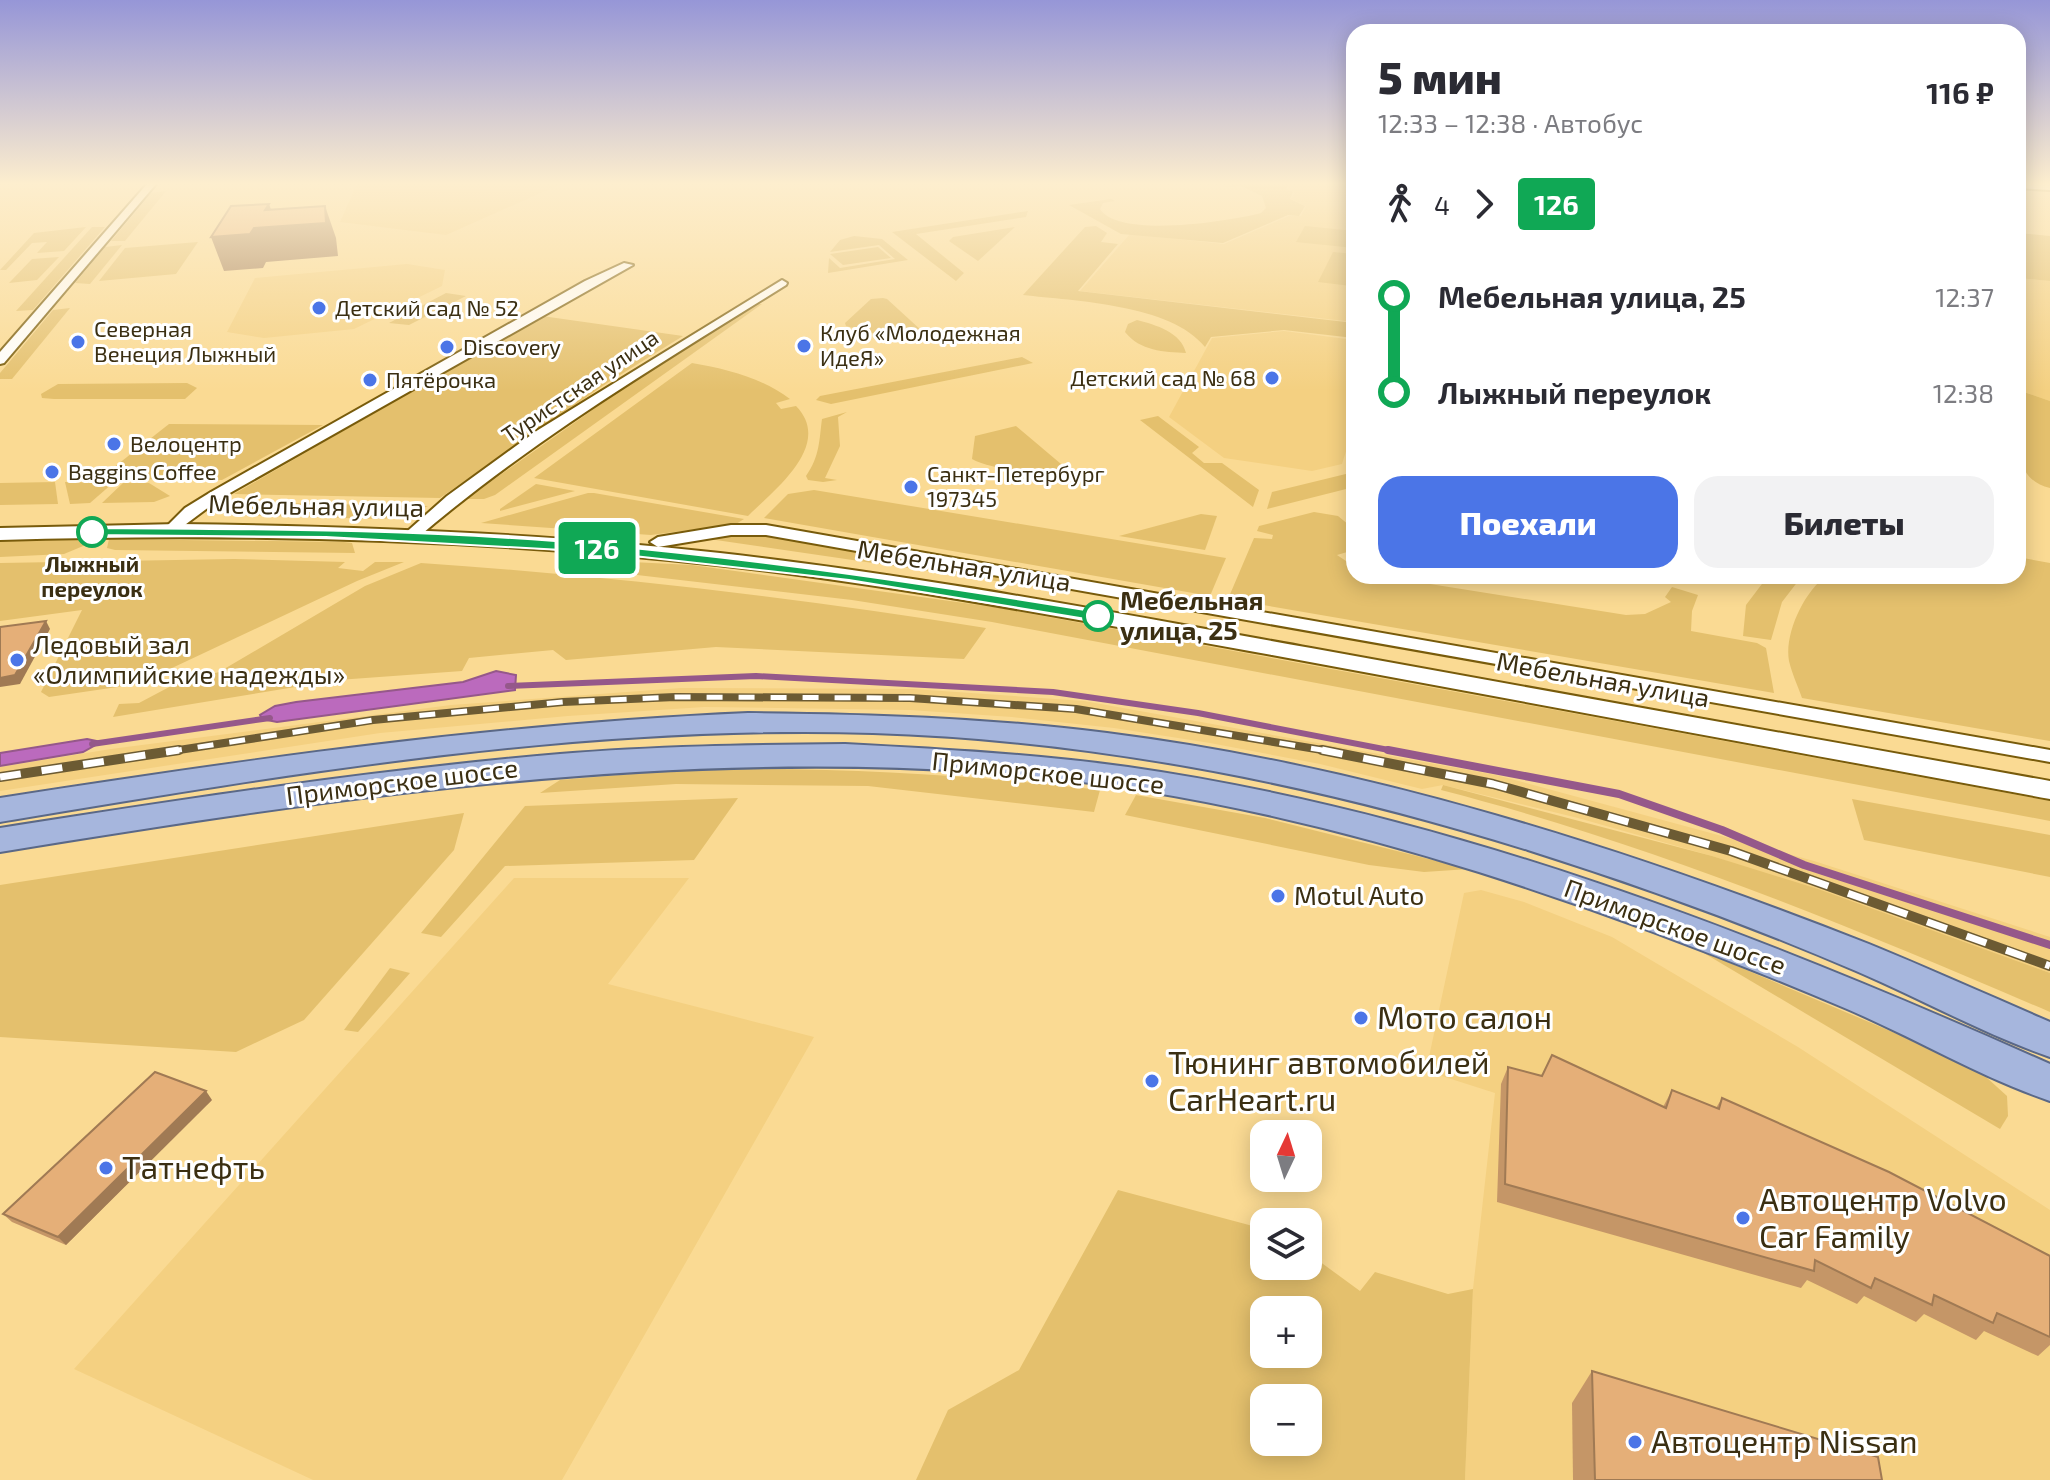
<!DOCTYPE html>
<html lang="ru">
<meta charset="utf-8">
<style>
:root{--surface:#fff;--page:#f2f2f3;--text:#2b2b33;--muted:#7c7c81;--accent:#4b75e7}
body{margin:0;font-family:"Exo 2",sans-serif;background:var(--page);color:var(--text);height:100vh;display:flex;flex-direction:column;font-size:30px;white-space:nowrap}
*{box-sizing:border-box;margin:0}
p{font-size:26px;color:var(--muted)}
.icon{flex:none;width:44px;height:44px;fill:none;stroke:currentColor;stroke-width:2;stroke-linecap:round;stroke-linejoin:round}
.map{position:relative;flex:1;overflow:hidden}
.side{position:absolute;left:1346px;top:24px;width:680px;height:560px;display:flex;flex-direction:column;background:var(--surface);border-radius:24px;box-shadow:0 4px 20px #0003}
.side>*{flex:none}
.badge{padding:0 16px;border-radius:6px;font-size:28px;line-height:52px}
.needle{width:52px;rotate:4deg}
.buttons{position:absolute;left:1250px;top:1120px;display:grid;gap:16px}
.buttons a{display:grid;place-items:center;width:72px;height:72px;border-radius:16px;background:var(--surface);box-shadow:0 4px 20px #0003;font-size:40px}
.map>.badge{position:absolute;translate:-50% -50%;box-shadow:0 0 0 4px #fff}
.legs{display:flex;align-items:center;gap:12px;height:88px;padding:0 32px;font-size:26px}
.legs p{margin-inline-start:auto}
.overview{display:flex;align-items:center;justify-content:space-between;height:136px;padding:0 32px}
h1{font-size:44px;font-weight:800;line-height:60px}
.button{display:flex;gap:16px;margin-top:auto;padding:16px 32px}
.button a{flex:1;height:92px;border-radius:24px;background:var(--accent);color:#fff;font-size:32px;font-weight:800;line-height:92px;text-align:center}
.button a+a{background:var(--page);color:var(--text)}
ul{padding:0 32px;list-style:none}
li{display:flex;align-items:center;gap:28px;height:96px;font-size:30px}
li i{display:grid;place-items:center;width:12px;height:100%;margin:0 10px;background:currentColor}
li i::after{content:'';width:20px;height:20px;margin:-10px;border:6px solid;border-radius:50%;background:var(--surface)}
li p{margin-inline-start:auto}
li:first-child i{background:linear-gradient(#0000 50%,currentColor 0)}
li:last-child i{background:linear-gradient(currentColor 50%,#0000 0)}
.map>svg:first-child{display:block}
.built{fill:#f4d081}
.green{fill:#e4c06d;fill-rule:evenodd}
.water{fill:#bb6abd;stroke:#95588a;stroke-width:2}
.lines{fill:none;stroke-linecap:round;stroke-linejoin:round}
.stream-far1{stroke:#95588a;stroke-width:6}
.stream{stroke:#95588a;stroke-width:8}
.minor-casing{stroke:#785b0b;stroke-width:4}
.tertiary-casing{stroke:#785b0b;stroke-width:4}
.primary-casing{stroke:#5a6887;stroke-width:4}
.minor{fill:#fff;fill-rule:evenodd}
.tertiary{fill:#fff;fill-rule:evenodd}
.primary{fill:#a6b6dd;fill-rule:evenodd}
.rail-far1-casing{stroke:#6c5b33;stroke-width:8}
.rail-casing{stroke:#6c5b33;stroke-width:10}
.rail-far1{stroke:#fff;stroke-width:5;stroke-dasharray:16;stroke-linecap:butt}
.rail{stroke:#fff;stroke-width:7;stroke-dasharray:21;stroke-linecap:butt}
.wall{fill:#c59667}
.shaded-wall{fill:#a07a54}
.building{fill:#e5af78;stroke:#a07a54;stroke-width:2}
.line-1{fill:#10a855;stroke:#fff;stroke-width:2}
.poi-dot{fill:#4b75e7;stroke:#fff;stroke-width:3}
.stop-1-dot{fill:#fff;stroke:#10a855;stroke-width:4}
.labels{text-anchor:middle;stroke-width:6;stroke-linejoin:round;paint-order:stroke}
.far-poi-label{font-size:22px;fill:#3b2f12;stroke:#fff;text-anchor:start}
.far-street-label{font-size:22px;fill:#3b2f12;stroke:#fff}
.far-stop-label{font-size:22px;font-weight:bold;fill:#3b2f12;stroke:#fff}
.street-label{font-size:26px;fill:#3b2f12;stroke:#fff}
.stop-label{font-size:26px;font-weight:bold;fill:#3b2f12;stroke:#fff;text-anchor:start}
.poi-label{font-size:26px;fill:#3b2f12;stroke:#fff;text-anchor:start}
.near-poi-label{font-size:32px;fill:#3b2f12;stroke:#fff;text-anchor:start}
</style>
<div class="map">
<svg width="2050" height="1480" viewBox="0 0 2050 1480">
<rect width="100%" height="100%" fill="#fada93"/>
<g class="built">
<polygon points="357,184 561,184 446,235 340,222"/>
<polygon points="1291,184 1354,184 1354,322 1080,291 1130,234 1224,244 1289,216 1301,216 1306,206 1291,199 1295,193 1288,189"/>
<polygon points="407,264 445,270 442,286 354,329 264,338 227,332 255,278"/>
<polygon points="2018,278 2050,281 2050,401 2018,390"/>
<polygon points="1284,331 1354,340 1354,426 1342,464 1312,471 1224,458 1169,417 1212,338"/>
<polygon points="681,688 913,689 1084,701 1496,775 1814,861 2050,937 2050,973 1712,856 1578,818 1443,785 1422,789 1320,764 1210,743 1114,728 1012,717 910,710 704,707 568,716 380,733 0,791 0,767 111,749 451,705"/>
<polygon points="514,878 689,878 608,984 814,1037 562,1480 313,1480 74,1369"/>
<polygon points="1481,890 1524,902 1612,937 1798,1047 2050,1210 2050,1480 1465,1480 1473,1289 1495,1093 1426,1071 1464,893"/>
</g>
<g class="green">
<path d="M1242,184H1289L1286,189L1293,192L1290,199L1305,206L1299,216L1288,215L1223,243L1121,234L1069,205L1111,199L1115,201L1103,203L1100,209C1119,239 1230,221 1261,213L1266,208L1262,196L1241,186L1222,187Z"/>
<polygon points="166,191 125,241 111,241 151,193"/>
<polygon points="1028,211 1026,217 916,234 964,273 956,281 892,232"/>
<path d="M1096,226L1107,233L1101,242L1118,244L1078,291L1354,323V338L1284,330L1211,337L1205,347C1171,304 1074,301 1023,295L1085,227Z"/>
<polygon points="1305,226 1354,231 1354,248 1296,242"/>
<polygon points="86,227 64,251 37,253 47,242 32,243 6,270 0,270 34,233"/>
<polygon points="92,227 105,227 33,310 16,311"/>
<polygon points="1015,227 978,261 949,241 953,237"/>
<polygon points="2018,233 2050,236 2050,281 2018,278"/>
<polygon points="854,236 882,239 908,260 828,273 829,258 840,268 895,259 879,245 830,252 840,240"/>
<polygon points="198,242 176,274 99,281 125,248"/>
<polygon points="122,245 90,284 75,283 105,247"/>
<polygon points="878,247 891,258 843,265 830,254"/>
<polygon points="1333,252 1354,254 1351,286 1318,282"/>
<polygon points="59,257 37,280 9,283 32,259"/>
<polygon points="446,293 466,296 409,325 389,323"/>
<polygon points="883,298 887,299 922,331 883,336 846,326 845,323 871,299"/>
<polygon points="758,304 762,304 495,495 484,499 466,499 625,387"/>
<polygon points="70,308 12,379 0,379 0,373 53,310"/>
<polygon points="542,316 683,336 607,383 440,498 234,494"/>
<path d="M1137,320C1156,325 1181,332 1186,353C1164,352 1140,351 1125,332L1128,324Z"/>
<polygon points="1022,357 1033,363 831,404 816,400 820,396"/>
<path d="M692,363C727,369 762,378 790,399L776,403L781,409L796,406C834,445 774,490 748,516L534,478Z"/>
<polygon points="187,383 197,388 185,399 54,399 42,398 41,394 58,384"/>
<path d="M2018,390L2050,401V488C2007,479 2018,423 2018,390Z"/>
<path d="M847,412L838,417L840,446L825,478L837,480L823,482L808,480L806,476C820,456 819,441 822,419Z"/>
<polygon points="1158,416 1199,447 1192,453 1204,463 1222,463 1259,490 1253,507 1140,420"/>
<polygon points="169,424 323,425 222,480 99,479"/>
<path d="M1016,426L1067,469C1047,476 991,470 972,459L975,436Z"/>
<polygon points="1354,472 1354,487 1267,509 1272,492"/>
<polygon points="55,482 58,504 0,505 0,483"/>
<polygon points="65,482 113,483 90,503 70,504"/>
<polygon points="123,483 149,483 170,496 154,502 102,503"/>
<polygon points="536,484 575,491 500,511 500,509"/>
<polygon points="814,490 1226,558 1210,596 764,518 788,494"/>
<polygon points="588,493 594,493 744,519 736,524 651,535 481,523"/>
<polygon points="224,502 428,506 407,516 382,519 227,515 219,512"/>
<polygon points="1314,512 1338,516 1349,525 1348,531 1354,535 1354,550 1337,555 1346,561 1354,559 1354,576 1412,576 1430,584 1626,615 1645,614 1671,602 1665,597 1672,587 1698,595 1692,611 1691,631 1757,643 1766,648 1774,693 1228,599 1254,538 1272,539 1273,535 1257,531 1259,526"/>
<polygon points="1201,514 1217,516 1205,550 1119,536"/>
<polygon points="733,535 765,535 1072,589 1071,592 709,539"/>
<polygon points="100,539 64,554 0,557 0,540"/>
<polygon points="109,539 344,542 352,543 355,553 115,550 107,548"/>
<path d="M2018,557L2050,563V741L1802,698C1798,686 1792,674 1789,661C1784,634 1804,592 1826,576H2018Z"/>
<polygon points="234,559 345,562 338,568 363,571 375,562 404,562 357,581 138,684 49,697 41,692 82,610 0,621 0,563"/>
<polygon points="612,561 692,565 1000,608 2050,801 2050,821 992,622 852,600 594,570 586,566 587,562"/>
<path d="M421,563C611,576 798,598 986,628L964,659L716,647L566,660L553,650L469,658L462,671L338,680L113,717L119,704L139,703L173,685L219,672L365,586Z"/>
<polygon points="1768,576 1802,576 1782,602 1771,640 1743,636 1746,605"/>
<path d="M746,769C865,769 982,776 1100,790L1094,812L868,786L676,784L540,793L560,780L655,772Z"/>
<path d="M1443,785L1712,856L1818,889L2050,973V1012C1850,926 1651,844 1441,790Z"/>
<polygon points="1136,795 1265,818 1469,869 1424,872 1369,865 1125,815"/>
<polygon points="738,798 694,860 505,866 441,937 421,933 525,806"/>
<polygon points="1852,799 2050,835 2050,877 1864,840"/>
<polygon points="464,813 454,850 304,1020 236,1052 0,1037 0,885"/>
<polygon points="1697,949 1975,1067 2007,1096 2008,1116 2000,1129"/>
<polygon points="390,968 410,973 358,1032 344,1030"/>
<path d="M1118,1190L1264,1229V1266H1308V1253L1360,1291L1375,1272L1448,1294L1473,1289L1465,1480H916L948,1410L1019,1370ZM1308,1310V1354H1264V1310ZM1308,1398V1442H1264V1398Z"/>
</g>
<g class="water">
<polygon points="496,671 516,675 515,690 277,722 262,719 260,715 275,706 296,702 463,682"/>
<polygon points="87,739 101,742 83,752 0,766 0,753"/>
</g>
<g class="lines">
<g class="stream-far1">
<polyline points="508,686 756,676 1053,692 1198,713 1399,752"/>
<polyline points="92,744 270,718"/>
</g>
<polyline class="stream" points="1388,750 1619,794 1722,830 1804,865 2050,945"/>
<g class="minor-casing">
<g id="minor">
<polygon points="147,184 156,184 4,363 0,364 0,352"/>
<polygon points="624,263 633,265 221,498 170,536 162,531 185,508 211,492 585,281"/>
<path d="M782,280L787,283L786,285C658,365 530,441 416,539L410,541L402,536L447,496L538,430Z"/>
<polygon points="731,525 766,525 2050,750 2050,762 766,535 731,535 658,547 650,542 658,537"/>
</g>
</g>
<g class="tertiary-casing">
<g id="tertiary">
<polygon points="2018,184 2050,184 2050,190 2018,188"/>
<path d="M179,524C360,526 540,533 720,553C918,575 1115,613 1311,648C1557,693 1804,737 2050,781V799C1791,751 1531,703 1272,655C1088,622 904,586 717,565C479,539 240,533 0,540V528Z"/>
</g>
</g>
<g class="primary-casing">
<g id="primary">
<path d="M748,713C868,714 987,718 1107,733C1368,766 1625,848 1869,944C1930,969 1990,996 2050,1022V1057C1984,1034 1921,999 1856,971C1749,925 1639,885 1528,850C1316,784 1096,740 873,733C580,724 288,774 0,822V798C250,759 495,724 748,713Z"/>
<path d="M845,744C940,749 1034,754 1128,767C1449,813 1756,933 2050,1064V1101C1980,1077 1915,1038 1847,1009C1727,958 1604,912 1479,872C1319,822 1149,783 981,772C650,750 325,799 0,852V828C186,799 372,770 560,754C655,746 750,745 845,744Z"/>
</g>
</g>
<use href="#minor" class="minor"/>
<use href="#tertiary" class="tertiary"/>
<use href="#primary" class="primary"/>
<g class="rail-far1-casing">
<polyline id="rail-far1" points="166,752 373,720 563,702 675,697 910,698 1076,709 1334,752"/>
</g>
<g class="rail-casing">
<g id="rail">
<polyline points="1322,750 1493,784 1731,851 2050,966"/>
<polyline points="0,777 179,750"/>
</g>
</g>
<use href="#rail-far1" class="rail-far1"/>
<use href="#rail" class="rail"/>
</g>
<g class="wall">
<polygon points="1508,1067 1663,1107 1672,1090 1716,1108 1722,1098 2050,1256 2050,1345 2038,1356 1984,1331 1976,1340 1924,1314 1916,1322 1864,1296 1857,1304 1807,1280 1801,1288 1497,1202 1501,1084"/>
<polygon points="212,1100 66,1245 12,1222 3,1214"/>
<polygon points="1592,1371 1882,1480 1573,1480 1572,1403"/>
</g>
<g class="shaded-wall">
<polygon points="269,204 277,226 325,206 336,238 338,256 266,262 263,268 224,271 211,237 265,210"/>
<polygon points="46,621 50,629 20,684 0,687 0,678"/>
<polygon points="206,1091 212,1100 66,1245 58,1237"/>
</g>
<g class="building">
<polygon points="269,204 265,210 325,206 326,223 254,228 250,234 211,237 231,206"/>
<polygon points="46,621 15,675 0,678 0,627"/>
<polygon points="1552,1055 1666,1108 1672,1090 1719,1109 1722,1098 1889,1172 2050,1256 2050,1337 1997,1313 1993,1323 1934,1295 1932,1305 1875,1278 1871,1288 1815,1260 1814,1271 1505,1184 1508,1067 1542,1076"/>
<polygon points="155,1072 206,1091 58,1237 3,1214"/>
<polygon points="1592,1371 1878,1457 1882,1480 1595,1480"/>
</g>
<linearGradient id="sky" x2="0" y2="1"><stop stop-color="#9696d7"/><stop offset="0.47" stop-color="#fdeece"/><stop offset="1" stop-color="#fdeece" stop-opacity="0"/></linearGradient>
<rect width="2050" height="391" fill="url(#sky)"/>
<path class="line-1" d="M92,528C262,529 432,529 600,545C767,560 932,585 1098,612L1105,616L1098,621L849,580L598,552L326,537L88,535V529Z"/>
<g class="poi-dot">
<circle cx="319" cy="308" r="8"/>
<circle cx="78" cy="342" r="8"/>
<circle cx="804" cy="346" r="8"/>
<circle cx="447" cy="347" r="8"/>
<circle cx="1272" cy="378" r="8"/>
<circle cx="370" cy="380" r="8"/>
<circle cx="114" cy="444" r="8"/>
<circle cx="52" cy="472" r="8"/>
<circle cx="911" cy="487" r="8"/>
<circle cx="17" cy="660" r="8"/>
<circle cx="1278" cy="896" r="8"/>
<circle cx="1361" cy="1018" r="8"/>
<circle cx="1152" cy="1081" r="8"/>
<circle cx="106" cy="1168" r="8"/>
<circle cx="1743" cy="1218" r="8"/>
<circle cx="1635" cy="1442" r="8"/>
</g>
<g class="stop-1-dot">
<circle cx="92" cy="532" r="14"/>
<circle cx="1098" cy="616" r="14"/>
</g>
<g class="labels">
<g class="far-poi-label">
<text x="335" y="316">Детский сад № 52</text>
<text x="94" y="337">Северная<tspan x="94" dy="25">Венеция Лыжный</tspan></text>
<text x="820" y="341">Клуб «Молодежная<tspan x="820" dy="25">ИдеЯ»</tspan></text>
<text x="463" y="355">Discovery</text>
<text x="1256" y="386" text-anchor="end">Детский сад № 68</text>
<text x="386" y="388">Пятёрочка</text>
<text x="130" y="452">Велоцентр</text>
<text x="68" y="480">Baggins Coffee</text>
<text x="927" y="482">Санкт-Петербург<tspan x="927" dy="25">197345</tspan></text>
</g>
<g class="far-street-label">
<text transform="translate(580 386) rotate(-34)" y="8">Туристская улица</text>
</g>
<g class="far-stop-label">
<text x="92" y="572">Лыжный<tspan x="92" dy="25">переулок</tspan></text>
</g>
<g class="street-label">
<text transform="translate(316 506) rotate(1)" y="9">Мебельная улица</text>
<text transform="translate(964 566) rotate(9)" y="9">Мебельная улица</text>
<text transform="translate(1603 680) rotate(10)" y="9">Мебельная улица</text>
<text transform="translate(1048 773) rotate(6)" y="9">Приморское шоссе</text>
<text transform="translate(402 782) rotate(-7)" y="9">Приморское шоссе</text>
<text transform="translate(1675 927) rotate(20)" y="9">Приморское шоссе</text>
</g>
<g class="stop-label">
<text x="1120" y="610">Мебельная<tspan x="1120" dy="30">улица, 25</tspan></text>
</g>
<g class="poi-label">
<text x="33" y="654">Ледовый зал<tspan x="33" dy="30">«Олимпийские надежды»</tspan></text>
<text x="1294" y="905">Motul Auto</text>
</g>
<g class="near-poi-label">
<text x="1377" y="1029">Мото салон</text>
<text x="1168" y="1074">Тюнинг автомобилей<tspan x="1168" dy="37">CarHeart.ru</tspan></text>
<text x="122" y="1179">Татнефть</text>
<text x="1759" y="1211">Автоцентр Volvo<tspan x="1759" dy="37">Car Family</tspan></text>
<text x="1651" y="1453">Автоцентр Nissan</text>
</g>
</g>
</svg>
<div class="buttons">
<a><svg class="needle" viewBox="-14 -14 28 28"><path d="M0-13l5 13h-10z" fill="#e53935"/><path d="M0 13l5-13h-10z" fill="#7c7c81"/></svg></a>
<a><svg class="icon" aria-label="layers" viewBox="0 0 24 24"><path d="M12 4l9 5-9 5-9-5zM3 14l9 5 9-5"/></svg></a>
<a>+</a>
<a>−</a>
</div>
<b class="badge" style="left:597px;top:548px;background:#10a855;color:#fff">126</b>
<section class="side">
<div class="overview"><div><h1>5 мин</h1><p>12:33 – 12:38 · Автобус</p></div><b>116 ₽</b></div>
<div class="legs"><svg class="icon" aria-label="walk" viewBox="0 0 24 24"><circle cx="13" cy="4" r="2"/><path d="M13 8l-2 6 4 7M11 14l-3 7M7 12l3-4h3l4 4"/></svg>4<svg class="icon" aria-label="forward" viewBox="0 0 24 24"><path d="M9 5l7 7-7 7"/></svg><b class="badge" style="background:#10a855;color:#fff">126</b></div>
<ul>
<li><i style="color:#10a855"></i><b>Мебельная улица, 25</b><p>12:37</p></li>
<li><i style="color:#10a855"></i><b>Лыжный переулок</b><p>12:38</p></li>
</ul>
<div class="button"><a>Поехали</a><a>Билеты</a></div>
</section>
</div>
